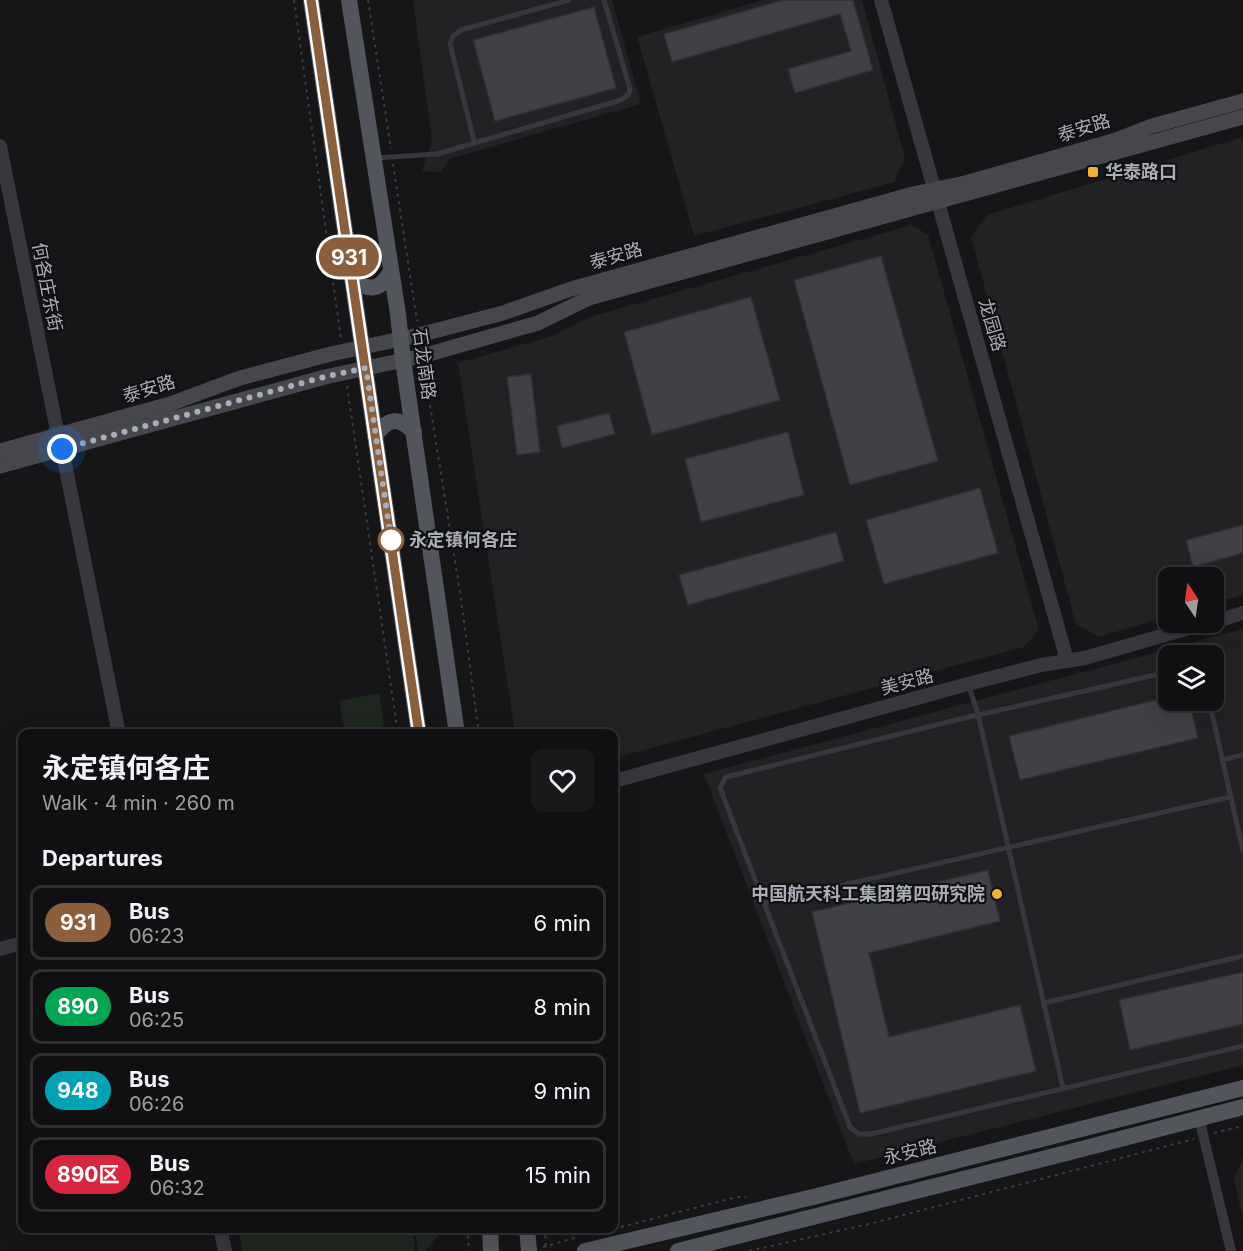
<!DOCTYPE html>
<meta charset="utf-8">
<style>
:root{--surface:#101012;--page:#19191b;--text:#f1f3f6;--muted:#9c9d9f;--line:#303032}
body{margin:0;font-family:Inter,"Noto Sans SC",sans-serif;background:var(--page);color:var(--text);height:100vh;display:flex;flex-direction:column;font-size:22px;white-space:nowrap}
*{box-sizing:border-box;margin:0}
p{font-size:20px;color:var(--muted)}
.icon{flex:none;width:33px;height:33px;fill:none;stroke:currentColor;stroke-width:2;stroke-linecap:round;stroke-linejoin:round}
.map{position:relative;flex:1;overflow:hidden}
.side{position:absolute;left:18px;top:729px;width:600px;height:504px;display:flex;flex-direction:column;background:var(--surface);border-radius:12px;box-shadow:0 6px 24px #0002,0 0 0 2px var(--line)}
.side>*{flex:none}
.badge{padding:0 12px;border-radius:20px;font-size:21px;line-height:39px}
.needle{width:39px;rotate:347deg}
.controls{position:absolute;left:1158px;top:567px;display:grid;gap:12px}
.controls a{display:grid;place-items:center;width:66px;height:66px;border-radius:12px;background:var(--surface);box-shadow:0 6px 24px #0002,0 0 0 2px var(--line);font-size:30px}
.you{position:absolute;width:30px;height:30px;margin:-15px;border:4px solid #fff;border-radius:50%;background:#1a73e8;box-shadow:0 0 0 9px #1a73e833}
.map>.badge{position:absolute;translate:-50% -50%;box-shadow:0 0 0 3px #fff}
h2{padding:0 24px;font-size:22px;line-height:54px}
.round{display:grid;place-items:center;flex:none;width:63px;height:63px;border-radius:12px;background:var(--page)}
.headline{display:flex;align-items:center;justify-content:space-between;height:102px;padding:0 24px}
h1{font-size:28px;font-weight:700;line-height:45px}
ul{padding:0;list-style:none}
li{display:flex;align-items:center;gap:18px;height:75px;margin:0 12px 9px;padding:0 12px;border:3px solid var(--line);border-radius:12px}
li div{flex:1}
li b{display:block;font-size:22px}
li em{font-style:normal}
li .badge{min-width:66px;font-weight:700;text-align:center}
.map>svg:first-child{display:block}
.built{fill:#222225;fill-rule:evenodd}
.green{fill:#1e261f}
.building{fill:#404145;stroke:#303034;stroke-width:1.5}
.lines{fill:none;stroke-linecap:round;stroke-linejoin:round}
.path{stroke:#3d3f44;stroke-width:2;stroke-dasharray:3 4.5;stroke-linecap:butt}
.service{stroke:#37383d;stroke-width:5}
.minor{stroke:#37383d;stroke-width:10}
.tertiary{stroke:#37383d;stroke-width:14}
.secondary{stroke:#45474d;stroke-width:15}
.primary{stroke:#53555c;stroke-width:16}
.line-casing{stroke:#fff;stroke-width:14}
.line{stroke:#8b5e3c;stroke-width:9}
.walk{stroke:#a8adb8;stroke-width:6;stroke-dasharray:0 10.8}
.poi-dot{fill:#f2b134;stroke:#111113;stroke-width:2}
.stop-dot{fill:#fff;stroke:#8b5e3c;stroke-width:3}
.labels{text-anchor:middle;stroke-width:4.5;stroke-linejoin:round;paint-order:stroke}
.street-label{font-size:18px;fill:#a8adb8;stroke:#111113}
.poi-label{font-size:18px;font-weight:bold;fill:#a8adb8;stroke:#111113;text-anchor:start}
.stop-label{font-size:18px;font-weight:bold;fill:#a8adb8;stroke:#111113;text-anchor:start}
</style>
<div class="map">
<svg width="1243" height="1251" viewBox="0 0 1243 1251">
<rect width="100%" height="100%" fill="#161618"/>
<g class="built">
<polygon points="416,0 612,0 641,104 449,159 441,172 422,171 432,140 413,1"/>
<polygon points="763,0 862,0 905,158 894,182 694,236 637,37"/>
<polygon points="1243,137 1243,595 1214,603 1214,578 1168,578 1168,616 1099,637 1076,624 971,237 987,215"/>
<polygon points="912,225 928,235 1039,630 1024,647 614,758 614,734 515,733 458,363 552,336 590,317"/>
<path d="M1243,629V1065L854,1164L704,774ZM1168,656H1214V700H1168Z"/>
<polygon points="1243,1158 1243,1219 1234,1179"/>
</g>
<g class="green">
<polygon points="379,693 385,733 345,733 339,701"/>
<polygon points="238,1229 413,1229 415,1251 243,1251"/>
<polygon points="415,1229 415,1228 443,1229 426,1251 418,1251"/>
</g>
<g class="building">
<polygon points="783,0 853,0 873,70 795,93 788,69 851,51 840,14 672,62 664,34"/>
<polygon points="594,7 616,88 495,121 473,40"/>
<polygon points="881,256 938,461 850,485 794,280"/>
<polygon points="751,297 780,400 652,435 624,332"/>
<polygon points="531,374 540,452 517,455 507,377"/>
<polygon points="609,413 615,434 562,448 557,426"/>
<polygon points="788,432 804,495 701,522 685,459"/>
<polygon points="980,488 998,553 884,584 866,520"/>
<polygon points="1243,525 1243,553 1193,567 1186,540"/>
<polygon points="836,532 844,561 688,605 679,575"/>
<polygon points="1168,697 1168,700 1189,700 1198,738 1020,780 1009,736"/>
<polygon points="988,870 1000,921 869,953 889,1037 1020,1005 1036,1071 860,1113 812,912"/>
<polygon points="1243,972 1243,1024 1130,1050 1119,1000"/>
</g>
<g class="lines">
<g class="path">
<polyline points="294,0 341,339"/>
<polyline points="368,0 391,149"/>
<polyline points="393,164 417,321"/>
<polyline points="424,368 460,592 479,734"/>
<polyline points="347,386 398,734"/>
<polyline points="1214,1133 1243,1126"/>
<polyline points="621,1227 737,1197 746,1197"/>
<polyline points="467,1228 469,1251"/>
<polyline points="545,1228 546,1251"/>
<polyline points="543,1247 578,1237"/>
<polyline points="749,1251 869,1224 1194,1139"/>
</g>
<g class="service">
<polyline points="474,141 450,44 453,36 461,30 569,0"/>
<polyline points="375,158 437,154 621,100 629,94 630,89 604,0"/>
<polyline points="1168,672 956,720 726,777 720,788 850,1127 859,1134 871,1134 1243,1046"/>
<polyline points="968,684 978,714 1063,1088"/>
<polyline points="1209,700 1243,851"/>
<polyline points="1222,760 1243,755"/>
<polyline points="764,903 1230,797"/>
<polyline points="1044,1003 1243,956"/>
</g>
<polyline class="minor" points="1199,1118 1231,1251"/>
<g class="tertiary">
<polyline points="881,0 1067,660"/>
<polyline points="0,146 58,435"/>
<polyline points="62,449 119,734"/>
<polyline points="1214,622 1243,613"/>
<polyline points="614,781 968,684 1041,665 1085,658 1210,622"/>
<polyline points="0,949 22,943"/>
<polyline points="220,1228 225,1251"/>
</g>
<g class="secondary">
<polyline points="0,451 170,404 240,378 331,354 419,335 503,313 571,289 913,194 965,183 1113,141 1152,126 1243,101"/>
<polyline points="0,466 325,377 422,356 538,323 589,298 1243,117"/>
</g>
<g class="primary">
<polyline points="311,0 419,734"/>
<polyline points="349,0 398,314 403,360 457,734"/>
<path d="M353,280C370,292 381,290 391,271"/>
<path d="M375,435C389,418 398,416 414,432"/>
<polyline points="490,1228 491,1251"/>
<polyline points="527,1228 529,1251"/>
<polyline points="585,1251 813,1197 1243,1088"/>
<polyline points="678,1251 1078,1150 1243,1107"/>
</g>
</g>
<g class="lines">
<g class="line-casing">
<polyline id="line" points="311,0 419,734"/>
</g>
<use href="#line" class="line"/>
<polyline class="walk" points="62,449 324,377 366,368 391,540"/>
</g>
<g class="poi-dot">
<rect x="1087" y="166" width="12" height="12" rx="3"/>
<circle cx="997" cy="894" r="6"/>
</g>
<circle class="stop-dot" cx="391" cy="540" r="12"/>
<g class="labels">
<g class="street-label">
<text transform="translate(1084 128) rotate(-17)" y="6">泰安路</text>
<text transform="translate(616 256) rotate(-16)" y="6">泰安路</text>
<text transform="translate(47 287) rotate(79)" y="6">何各庄东街</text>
<text transform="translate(992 325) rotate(74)" y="6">龙园路</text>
<text transform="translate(424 364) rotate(82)" y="6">石龙南路</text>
<text transform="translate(149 389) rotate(-17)" y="6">泰安路</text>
<text transform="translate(907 682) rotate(-15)" y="6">美安路</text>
<text transform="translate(910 1152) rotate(-14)" y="6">永安路</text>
</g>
<g class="poi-label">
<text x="1105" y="178">华泰路口</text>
<text x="985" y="900" text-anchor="end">中国航天科工集团第四研究院</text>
</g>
<g class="stop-label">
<text x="409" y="546">永定镇何各庄</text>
</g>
</g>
</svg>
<div class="controls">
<a><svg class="needle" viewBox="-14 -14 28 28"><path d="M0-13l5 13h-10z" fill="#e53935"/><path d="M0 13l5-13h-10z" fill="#9c9d9f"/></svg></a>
<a><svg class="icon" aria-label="layers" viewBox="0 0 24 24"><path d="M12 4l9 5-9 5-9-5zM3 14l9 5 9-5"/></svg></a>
</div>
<div class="you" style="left:62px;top:449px"></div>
<b class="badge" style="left:349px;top:257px;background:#8b5e3c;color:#fff">931</b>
<section class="side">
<div class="headline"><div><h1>永定镇何各庄</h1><p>Walk · 4 min · 260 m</p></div><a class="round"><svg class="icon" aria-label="heart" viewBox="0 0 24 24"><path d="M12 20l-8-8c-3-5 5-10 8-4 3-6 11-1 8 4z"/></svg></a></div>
<h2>Departures</h2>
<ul>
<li><span class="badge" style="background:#8b5e3c;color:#fff">931</span><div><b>Bus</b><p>06:23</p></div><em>6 min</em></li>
<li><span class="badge" style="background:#00a651;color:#fff">890</span><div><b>Bus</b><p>06:25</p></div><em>8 min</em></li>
<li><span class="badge" style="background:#00a3b4;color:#fff">948</span><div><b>Bus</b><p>06:26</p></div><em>9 min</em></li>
<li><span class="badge" style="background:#d7263d;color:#fff">890区</span><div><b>Bus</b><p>06:32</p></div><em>15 min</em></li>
</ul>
</section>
</div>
